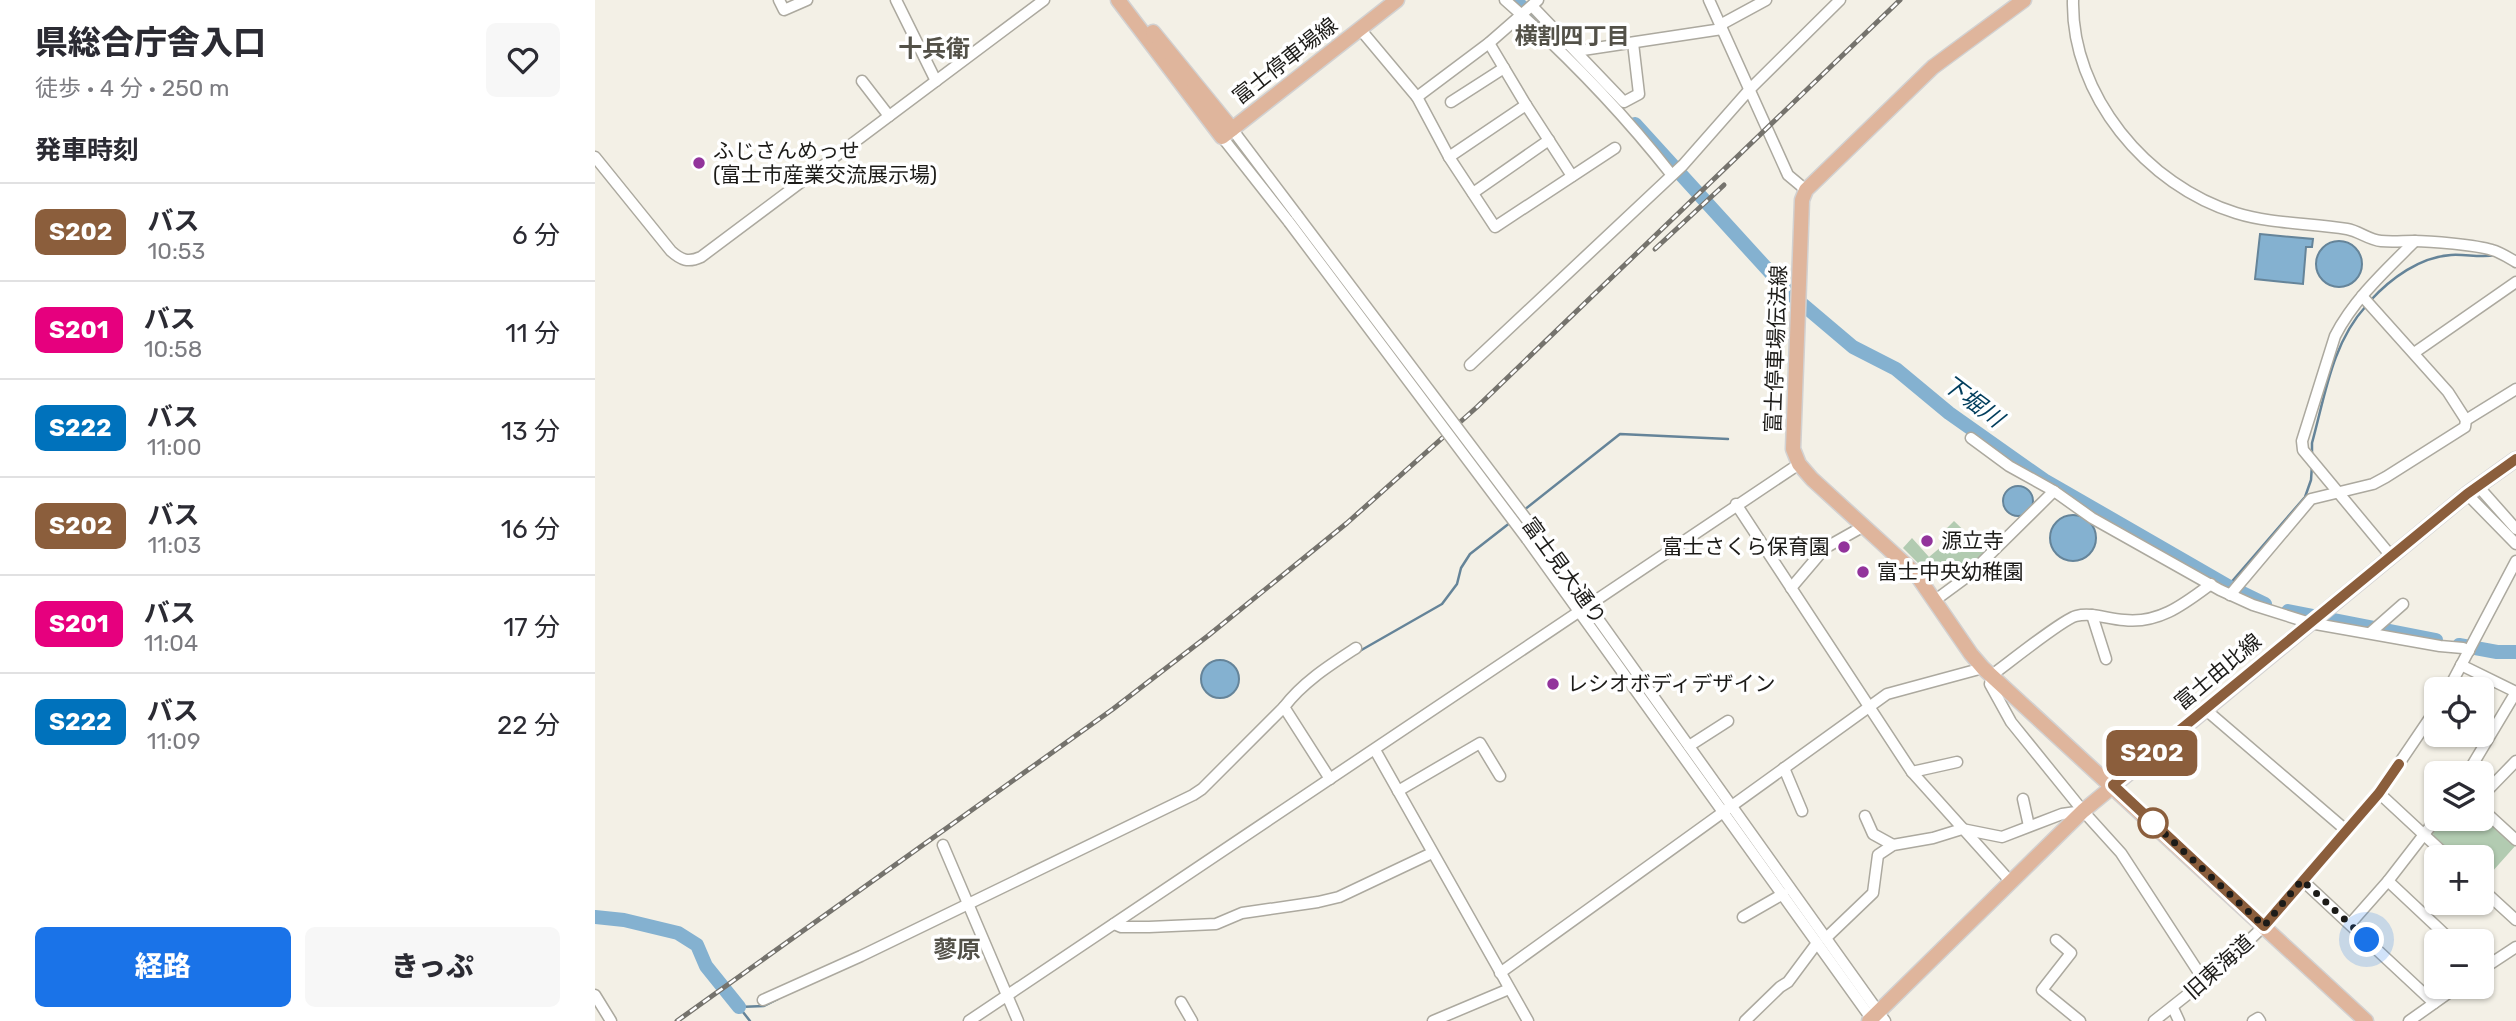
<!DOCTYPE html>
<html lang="ja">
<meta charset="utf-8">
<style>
:root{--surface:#fff;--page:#f7f7f7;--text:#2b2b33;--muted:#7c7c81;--line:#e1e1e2;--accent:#1a73e8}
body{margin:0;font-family:Rubik,"Noto Sans JP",sans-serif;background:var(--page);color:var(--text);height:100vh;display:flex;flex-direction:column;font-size:26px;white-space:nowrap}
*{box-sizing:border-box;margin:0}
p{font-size:23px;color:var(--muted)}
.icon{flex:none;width:38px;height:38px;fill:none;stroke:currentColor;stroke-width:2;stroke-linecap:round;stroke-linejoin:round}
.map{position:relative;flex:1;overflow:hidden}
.drawer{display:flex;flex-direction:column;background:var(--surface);width:595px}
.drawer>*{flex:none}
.badge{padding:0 14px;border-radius:10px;font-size:24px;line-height:46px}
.fabs{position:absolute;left:1829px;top:677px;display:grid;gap:14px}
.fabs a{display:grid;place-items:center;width:70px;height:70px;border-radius:10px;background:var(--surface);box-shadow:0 2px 5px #0004;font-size:35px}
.you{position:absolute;width:35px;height:35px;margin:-18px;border:5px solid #fff;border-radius:50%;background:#1a73e8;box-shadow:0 0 0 10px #1a73e833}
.map>.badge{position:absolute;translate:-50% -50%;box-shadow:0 0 0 4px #fff}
h2{padding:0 35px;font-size:26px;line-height:63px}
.round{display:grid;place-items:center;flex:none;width:74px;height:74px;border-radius:10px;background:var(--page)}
.headline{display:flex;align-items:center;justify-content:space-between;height:119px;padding:0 35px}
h1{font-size:33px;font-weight:800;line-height:52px}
.primary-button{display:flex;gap:14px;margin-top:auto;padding:14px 35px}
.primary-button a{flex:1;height:80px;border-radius:10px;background:var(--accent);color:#fff;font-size:28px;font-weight:800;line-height:80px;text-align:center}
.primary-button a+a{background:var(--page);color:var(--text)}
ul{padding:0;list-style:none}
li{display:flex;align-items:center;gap:21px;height:98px;padding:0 35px;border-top:2px solid var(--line)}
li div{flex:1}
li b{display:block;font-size:26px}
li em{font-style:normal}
li .badge{min-width:77px;font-weight:700;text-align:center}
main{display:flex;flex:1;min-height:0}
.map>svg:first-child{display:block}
.green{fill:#b2cbb1}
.water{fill:#84b1d0;stroke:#658499;stroke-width:2}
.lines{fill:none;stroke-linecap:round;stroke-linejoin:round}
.stream{stroke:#658499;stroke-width:2.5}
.river{stroke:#84b1d0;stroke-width:14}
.minor-casing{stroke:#aca99f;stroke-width:13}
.major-casing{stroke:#d2d1d1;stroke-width:17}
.minor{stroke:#fff;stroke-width:10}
.major{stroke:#dfb59c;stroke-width:14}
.rail-casing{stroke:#75736d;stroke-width:5}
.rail{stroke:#fff;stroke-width:2.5;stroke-dasharray:8;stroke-linecap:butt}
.minor-bridge-casing{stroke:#aca99f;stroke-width:13;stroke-linecap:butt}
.minor-bridge{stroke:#fff;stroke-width:10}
.line-casing{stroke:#fff;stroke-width:16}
.line{stroke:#8b5e3c;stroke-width:10}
.walk{stroke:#1c1b18;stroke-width:7;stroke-dasharray:0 12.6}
.poi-dot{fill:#92339b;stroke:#fff;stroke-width:2.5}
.stop-dot{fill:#fff;stroke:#8b5e3c;stroke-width:3.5}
.labels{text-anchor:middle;stroke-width:7;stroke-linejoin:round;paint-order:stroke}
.street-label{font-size:21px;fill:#1c1b18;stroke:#fff}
.poi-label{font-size:21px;fill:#1c1b18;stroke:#fff;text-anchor:start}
.neighbourhood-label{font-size:23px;font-weight:bold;fill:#535148;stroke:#fff}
.water-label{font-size:23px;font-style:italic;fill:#013d5c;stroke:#fff}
.quarter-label{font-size:24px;font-weight:bold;fill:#535148;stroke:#fff}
</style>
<main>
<section class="drawer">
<div class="headline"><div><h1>県総合庁舎入口</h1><p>徒歩 · 4 分 · 250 m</p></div><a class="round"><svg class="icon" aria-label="heart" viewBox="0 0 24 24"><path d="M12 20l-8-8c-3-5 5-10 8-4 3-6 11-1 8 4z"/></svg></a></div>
<h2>発車時刻</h2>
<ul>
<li><span class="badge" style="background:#8b5e3c;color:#fff">S202</span><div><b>バス</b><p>10:53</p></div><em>6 分</em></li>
<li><span class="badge" style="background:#e6007e;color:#fff">S201</span><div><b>バス</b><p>10:58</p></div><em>11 分</em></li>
<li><span class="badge" style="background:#0072bc;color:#fff">S222</span><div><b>バス</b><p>11:00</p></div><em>13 分</em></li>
<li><span class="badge" style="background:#8b5e3c;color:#fff">S202</span><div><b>バス</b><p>11:03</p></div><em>16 分</em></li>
<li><span class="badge" style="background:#e6007e;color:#fff">S201</span><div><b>バス</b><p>11:04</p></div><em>17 分</em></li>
<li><span class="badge" style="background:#0072bc;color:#fff">S222</span><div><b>バス</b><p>11:09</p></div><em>22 分</em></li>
</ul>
<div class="primary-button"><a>経路</a><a>きっぷ</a></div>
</section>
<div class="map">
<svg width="1921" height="1021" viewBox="0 0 1921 1021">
<rect width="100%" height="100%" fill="#f3f0e6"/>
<g class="green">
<polygon points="1359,521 1390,551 1368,574 1325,565 1308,548 1317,538 1334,557 1353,541 1347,533"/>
<polygon points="1887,814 1921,845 1888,882 1886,858 1862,857 1839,836 1837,832 1846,819 1886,819"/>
</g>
<g class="water">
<polygon points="1665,234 1718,239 1717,247 1711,247 1708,284 1660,279"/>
<circle cx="1744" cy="264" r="23"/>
<circle cx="1423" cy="501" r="15"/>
<circle cx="1478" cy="538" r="23"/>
<circle cx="625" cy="679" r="19"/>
</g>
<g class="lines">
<g class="stream">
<path d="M1775,301C1796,278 1825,257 1856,255C1871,254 1886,258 1901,255"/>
<path d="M1717,455V443C1730,396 1737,343 1771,306"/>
<polyline points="929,510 1025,434 1133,439"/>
<polyline points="1633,586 1710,497 1716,480 1717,465"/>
<polyline points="763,652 847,604 862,584 866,568 875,554 916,522"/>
<polyline points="144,1007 169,1006 183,999"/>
<polyline points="144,1007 155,1021"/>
</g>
<g class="river">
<polyline points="920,0 984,63"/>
<polyline points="1040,124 1193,292 1258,347 1301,369 1354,413 1449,480 1633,586 1670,604"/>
<polyline points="1693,611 1841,640"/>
<polyline points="1864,645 1902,652 1921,652"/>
<polyline points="0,917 29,920 83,933 102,945 111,966 144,1007"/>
</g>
<g class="minor-casing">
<g id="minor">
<polyline points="184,0 189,10 212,0"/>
<polyline points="301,0 341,81"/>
<path d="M910,0C970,53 1027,112 1076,174"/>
<polyline points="1114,0 1193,175 1211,190"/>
<path d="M1478,0C1476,95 1552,186 1641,213C1676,224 1716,223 1752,229C1764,231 1774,240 1786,241C1797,242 1808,241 1818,241C1836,241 1881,245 1897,250C1905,252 1914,258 1921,262"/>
<polyline points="937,6 1029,102 1044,94 1038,43"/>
<polyline points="1125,25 1171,0"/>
<polyline points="765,29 822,97 854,157 900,227 1020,148"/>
<polyline points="894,43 931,105 977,176"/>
<polyline points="981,51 1127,29"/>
<polyline points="267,81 294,116"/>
<polyline points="822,97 894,43 943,0"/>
<polyline points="856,102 909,68"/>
<polyline points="637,129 702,215"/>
<polyline points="627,137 694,222"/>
<path d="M0,157L76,251C86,260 93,263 106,257L449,0"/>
<polyline points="854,157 931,105"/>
<polyline points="878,193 954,140"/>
<polyline points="1767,296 1853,392 1871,420"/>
<polyline points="1819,353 1921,282"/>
<polyline points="875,365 1088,165 1155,89 1245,0"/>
<polyline points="1376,438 1414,466 1459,491 1497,518 1625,590 1658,605 1715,623 1845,646 1868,648 1874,651"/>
<polyline points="1882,485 1921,529"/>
<polyline points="1872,494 1921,544"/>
<polyline points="1141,504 1317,772 1415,881"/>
<polyline points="941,532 1290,1021"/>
<polyline points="932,539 1278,1021"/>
<path d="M1796,556L1708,450L1707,441L1740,336C1759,299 1791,270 1820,241"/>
<polyline points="1196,588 1230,548 1269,526"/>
<polyline points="1635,595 1716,499 1778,484 1791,477 1870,427 1871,420 1921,389"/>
<polyline points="1339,601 1373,576 1459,491"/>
<polyline points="1497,615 1511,659"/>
<polyline points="1775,633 1808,604"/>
<polyline points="1866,665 1921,692"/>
<polyline points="1853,690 1921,561"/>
<polyline points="1611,710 1752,831"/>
<polyline points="1094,746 1133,721"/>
<polyline points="780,750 933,1021"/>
<polyline points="1189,768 1207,811"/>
<polyline points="1317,772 1362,762"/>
<polyline points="1872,774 1921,692"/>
<path d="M735,779L689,707C708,682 735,665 761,648"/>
<polyline points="803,791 885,743 905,776"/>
<polyline points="1784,793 1854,858"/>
<polyline points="1886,797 1921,761"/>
<polyline points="1428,799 1434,826"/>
<polyline points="1886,808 1921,840"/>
<polyline points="1270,816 1278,834 1298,845"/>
<polyline points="348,845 423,1021"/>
<polyline points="1707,880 1839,1003"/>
<polyline points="1793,881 1858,942"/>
<polyline points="1886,888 1921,920"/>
<polyline points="1148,917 1188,894"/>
<polyline points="519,924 526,927 554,927 621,924 647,913 723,902 744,897 837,853"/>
<polyline points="1755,924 1793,881 1841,819"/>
<polyline points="1231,938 1278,893 1283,855 1298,845 1338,838 1367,829 1407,837 1467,814 1488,811"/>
<polyline points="1461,940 1476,953 1447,990 1485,1021"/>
<polyline points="1886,970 1921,947"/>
<polyline points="905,973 1292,694 1388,668"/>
<path d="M1610,982L1526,853L1488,811L1416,722L1395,684L1397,675C1411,665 1468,619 1481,616C1497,612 1512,619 1529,620C1564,624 1589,604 1616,584"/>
<polyline points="0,995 16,1021"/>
<polyline points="168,1000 266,956 598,795 607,789 689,707"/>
<polyline points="586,1002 597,1021"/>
<polyline points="1578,1008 1584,1021"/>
<polyline points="374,1021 1204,464"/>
<polyline points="838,1021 914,989"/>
<polyline points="1150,1021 1185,987 1193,982 1222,943"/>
<polyline points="1559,1021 1621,972 1669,926 1784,793 1841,709"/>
<polyline points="1658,1021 1663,1018 1665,1021"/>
<polyline points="1814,1021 1862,987"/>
</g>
</g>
<g class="major-casing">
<g id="major">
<polyline points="523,0 627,137 802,0"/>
<polyline points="1429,0 1338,67 1211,190 1207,200 1198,449 1204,464 1217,479 1321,574 1376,654 1388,668 1771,1021"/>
<polyline points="558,32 637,129"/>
<polyline points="1274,1021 1488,811 1872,494 1921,459"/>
</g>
</g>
<use href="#minor" class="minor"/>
<use href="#major" class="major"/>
<g class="rail-casing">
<g id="rail">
<polyline points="1060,249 1129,185"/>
<polyline points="82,1021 518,709 614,635 752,523 882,407 1305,0"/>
</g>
</g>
<use href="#rail" class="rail"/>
<g class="minor-bridge-casing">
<g id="minor-bridge">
<polyline points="702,215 941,532"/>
<polyline points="694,222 932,539"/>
</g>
</g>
<use href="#minor-bridge" class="minor-bridge"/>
</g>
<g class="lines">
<g class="line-casing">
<polyline id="line" points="1804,764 1784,793 1669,926 1518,785 1872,494 1921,459"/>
</g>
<use href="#line" class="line"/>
<polyline class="walk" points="1558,823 1555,820 1669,926 1707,880 1772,940"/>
</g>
<g class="poi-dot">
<circle cx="104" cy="163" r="7"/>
<circle cx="1332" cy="541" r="7"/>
<circle cx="1249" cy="547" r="7"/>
<circle cx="1268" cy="572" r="7"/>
<circle cx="958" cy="684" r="7"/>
</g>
<circle class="stop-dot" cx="1558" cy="823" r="14"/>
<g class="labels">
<g class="street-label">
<text transform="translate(690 61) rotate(-38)" y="7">富士停車場線</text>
<text transform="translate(1181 349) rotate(-88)" y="7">富士停車場伝法線</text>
<text transform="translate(969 571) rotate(54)" y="7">富士見大通り</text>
<text transform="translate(1623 672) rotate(-40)" y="7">富士由比線</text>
<text transform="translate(1624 967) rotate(-42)" y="7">旧東海道</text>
</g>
<g class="poi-label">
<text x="118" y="158">ふじさんめっせ<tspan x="118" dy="24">(富士市産業交流展示場)</tspan></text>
<text x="1346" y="548">源立寺</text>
<text x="1235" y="554" text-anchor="end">富士さくら保育園</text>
<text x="1282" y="579">富士中央幼稚園</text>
<text x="972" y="691">レシオボディデザイン</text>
</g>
<g class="neighbourhood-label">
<text x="977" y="44">横割四丁目</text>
</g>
<g class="water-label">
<text transform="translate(1378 401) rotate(37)" y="8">下堀川</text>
</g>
<g class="quarter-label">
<text x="339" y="57">十兵衛</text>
<text x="362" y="958">蓼原</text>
</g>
</g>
</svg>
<div class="fabs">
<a><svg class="icon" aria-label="locate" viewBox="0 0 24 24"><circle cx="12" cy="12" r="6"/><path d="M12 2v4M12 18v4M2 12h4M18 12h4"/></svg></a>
<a><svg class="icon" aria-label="layers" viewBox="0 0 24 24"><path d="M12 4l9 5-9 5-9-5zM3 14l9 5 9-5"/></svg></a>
<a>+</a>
<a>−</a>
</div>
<div class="you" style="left:1772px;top:940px"></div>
<b class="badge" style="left:1557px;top:753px;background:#8b5e3c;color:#fff">S202</b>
</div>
</main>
